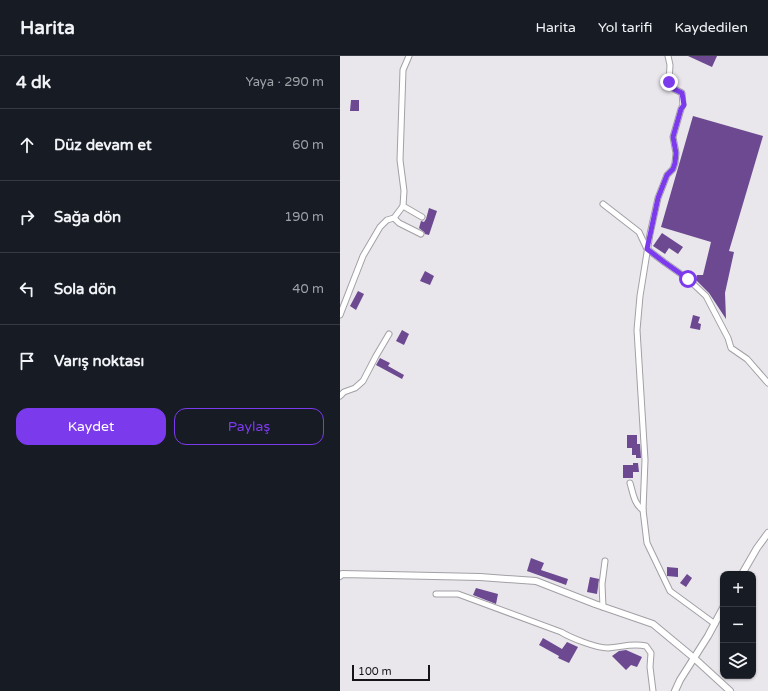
<!DOCTYPE html>
<html lang="tr">
<head>
<meta charset="utf-8">
<style>
  :root { --surface:#171b24; --page:#20242c; --text:#f1f3f6; --muted:#9ea1a6; --line:#363941; --accent:#7c3aed }
  body { margin:0; font-family:"Varela Round",sans-serif; background:var(--page); color:var(--text) }
  .controls { position:absolute; right:12px; bottom:12px; display:grid; overflow:hidden; border-radius:8px; box-shadow:0 1px 3px #0004 }
  .controls button { width:36px; height:36px; display:grid; place-items:center; padding:0; border:0; border-bottom:1px solid var(--line); background:var(--surface); color:var(--text); font:20px sans-serif }
  .scale { position:absolute; left:12px; bottom:10px; width:78px; box-sizing:border-box; padding-left:4px; border:2px solid #141315; border-top:0; font-size:11px; line-height:14px; white-space:nowrap; color:#141315; -webkit-text-stroke:3px #e9e6ec; paint-order:stroke }
  .stop { position:absolute; width:12px; height:12px; margin:-9px; border:3px solid #7c3aed; border-radius:50%; background:#fff }
  .stop.end { background:#7c3aed; border-color:#fff; box-shadow:0 1px 4px #0008 }
  .list { margin:0; padding:0; list-style:none }
  h2 { display:flex; justify-content:space-between; align-items:center; height:52px; margin:0; padding:0 16px; font-size:17px }
  h2 small { font-size:13px; font-weight:400; color:var(--muted) }
  .list li { display:grid; grid-template-columns:26px 1fr auto; gap:12px; align-items:center; box-sizing:border-box; height:72px; padding:0 16px; border-top:1px solid var(--line) }
  .list b { display:block; font-size:15px; white-space:nowrap }
  .list em { font-size:13px; font-style:normal; color:var(--muted) }
  .actions { display:flex; gap:8px; padding:12px 16px }
  .actions a { flex:1; padding:9px 0; border:1px solid var(--accent); border-radius:12px; text-align:center; font-size:14px; color:var(--accent) }
  .actions .main { background:var(--accent); color:#fff }
  .icon { flex:none; width:22px; height:22px; fill:none; stroke:currentColor; stroke-width:2; stroke-linecap:round; stroke-linejoin:round }
  .map { position:relative; flex:none; width:428px; height:635px; overflow:hidden }
  header { display:flex; align-items:center; gap:24px; box-sizing:border-box; height:56px; padding:0 20px; background:var(--surface); border-bottom:1px solid var(--line) }
  header strong { font-size:19px }
  nav { display:flex; gap:22px; margin-inline-start:auto; font-size:14px }
  main { display:flex }
  aside { flex:1; background:var(--surface) }
  .map>svg:first-child { display:block }
</style>
</head>
<body>
<header>
<strong>Harita</strong>
<nav><a>Harita</a><a>Yol tarifi</a><a>Kaydedilen</a></nav>
</header>
<main>
<aside>
<h2>4 dk<small>Yaya · 290 m</small></h2>
<ul class="list">
<li><svg class="icon" aria-label="ahead" viewBox="0 0 24 24"><path d="M12 20V5M6 11l6-6 6 6"/></svg><div><b>Düz devam et</b></div><em>60 m</em></li>
<li><svg class="icon" aria-label="right" viewBox="0 0 24 24"><path d="M7 20v-9h11M14 6l5 5-5 5"/></svg><div><b>Sağa dön</b></div><em>190 m</em></li>
<li><svg class="icon" aria-label="left" viewBox="0 0 24 24"><path d="M17 20v-9H6M10 6l-5 5 5 5"/></svg><div><b>Sola dön</b></div><em>40 m</em></li>
<li><svg class="icon" aria-label="arrive" viewBox="0 0 24 24"><path d="M6 21V4h12l-3 4 3 4H6"/></svg><div><b>Varış noktası</b></div></li>
</ul>
<div class="actions"><a class="main">Kaydet</a><a>Paylaş</a></div>
</aside>
<div class="map">
<svg width="428" height="635" viewBox="0 0 428 635">
  <rect width="100%" height="100%" fill="#e9e6ec"/>
  <g fill="#6c4990">
    <path d="M348 0H377L372 11Z"/>
    <path d="M11 44H19V55H10Z"/>
    <path d="M353 60 423 80 389 195 394 196 385 237 386 263 369 237 356 224 357 219H363L371 186 321 171Z"/>
    <path d="M89 152 97 155 89 179 85 178 84 176 79 172 81 165 84 166 86 163Z"/>
    <path d="M322 177 343 191 338 198 329 192 325 198 313 190Z"/>
    <path d="M85 215 94 220 90 229 80 225Z"/>
    <path d="M18 235 24 238 16 254 10 250Z"/>
    <path d="M353 259 360 261 358 267 361 268 360 274 350 272Z"/>
    <path d="M62 274 69 278 64 289 56 285Z"/>
    <path d="M40 302 50 307 48 310 64 319 62 323 36 309Z"/>
    <path d="M287 379H297V388H300L301 402H296V399H292V392H287Z"/>
    <path d="M293 407H298L299 416H293V422H283V409H293Z"/>
    <path d="M191 502 204 507 201 514 228 523 226 529 187 515Z"/>
    <path d="M327 511 338 512V521L327 520Z"/>
    <path d="M347 518 352 522 346 531 340 527Z"/>
    <path d="M250 521 259 523 257 538 247 536Z"/>
    <path d="M136 532 158 538 156 548 133 539Z"/>
    <path d="M203 582 222 593 227 586 238 591 229 607 218 602 219 600 199 589Z"/>
    <path d="M286 594 302 601 297 611 291 609 286 614 272 600 279 595Z"/>
  </g>
  <g fill="none" stroke-linecap="round" stroke-linejoin="round">
    <g stroke="#a2a0a5" stroke-width="7">
      <g id="minor">
        <path d="M328 0 330 9 329 26 334 33 342 37 343 49 341 53 333 81 336 97 335 107 333 113 327 119 318 142 310 178 300 240 297 274 305 404 303 454 307 487 330 535 375 568"/>
        <path d="M263 148 299 176 307 193 324 206 348 223 366 240 388 282 391 292 407 303 428 327"/>
        <path d="M63 150 82 161"/>
        <path d="M54 162 59 167 81 178"/>
        <path d="M0 259 23 200 40 171 47 164 54 162 63 150 64 135 60 104 63 14 69 0"/>
        <path d="M0 340 4 336 15 332 23 325 36 300 49 278"/>
        <path d="M290 427C293 437 294 448 303 454"/>
        <path d="M96 538H118L221 576C231 582 256 592 268 592 283 591 291 587 306 590L311 597 310 611 313 635"/>
        <path d="M263 551 262 528 265 505"/>
      </g>
    </g>
    <g stroke="#a2a0a5" stroke-width="8">
      <g id="tertiary">
        <path d="M402 518 417 492 428 477"/>
        <path d="M0 520 2 518 140 521 196 525 255 548 313 568 354 602 390 635"/>
        <path d="M335 635 340 624 368 580 383 552"/>
      </g>
    </g>
    <use href="#minor" stroke="#fff" stroke-width="5"/>
    <use href="#tertiary" stroke="#fff" stroke-width="6"/>
  </g>
  <g fill="none" stroke-linecap="round" stroke-linejoin="round">
    <path stroke="#7c3aed" stroke-width="5" d="M329 26 334 33 342 37 344 49 341 53 333 81 336 97 335 107 333 113 327 119 318 142 307 193 324 206 348 223"/>
  </g>
</svg>
<div class="controls">
<button>+</button>
<button>−</button>
<button><svg class="icon" aria-label="layers" viewBox="0 0 24 24"><path d="M12 4l9 5-9 5-9-5zM3 14l9 5 9-5"/></svg></button>
</div>
<div class="scale">100 m</div>
<div class="stop" style="left:348px;top:223px"></div>
<div class="stop end" style="left:329px;top:26px"></div>
</div>
</main>
</body>
</html>
